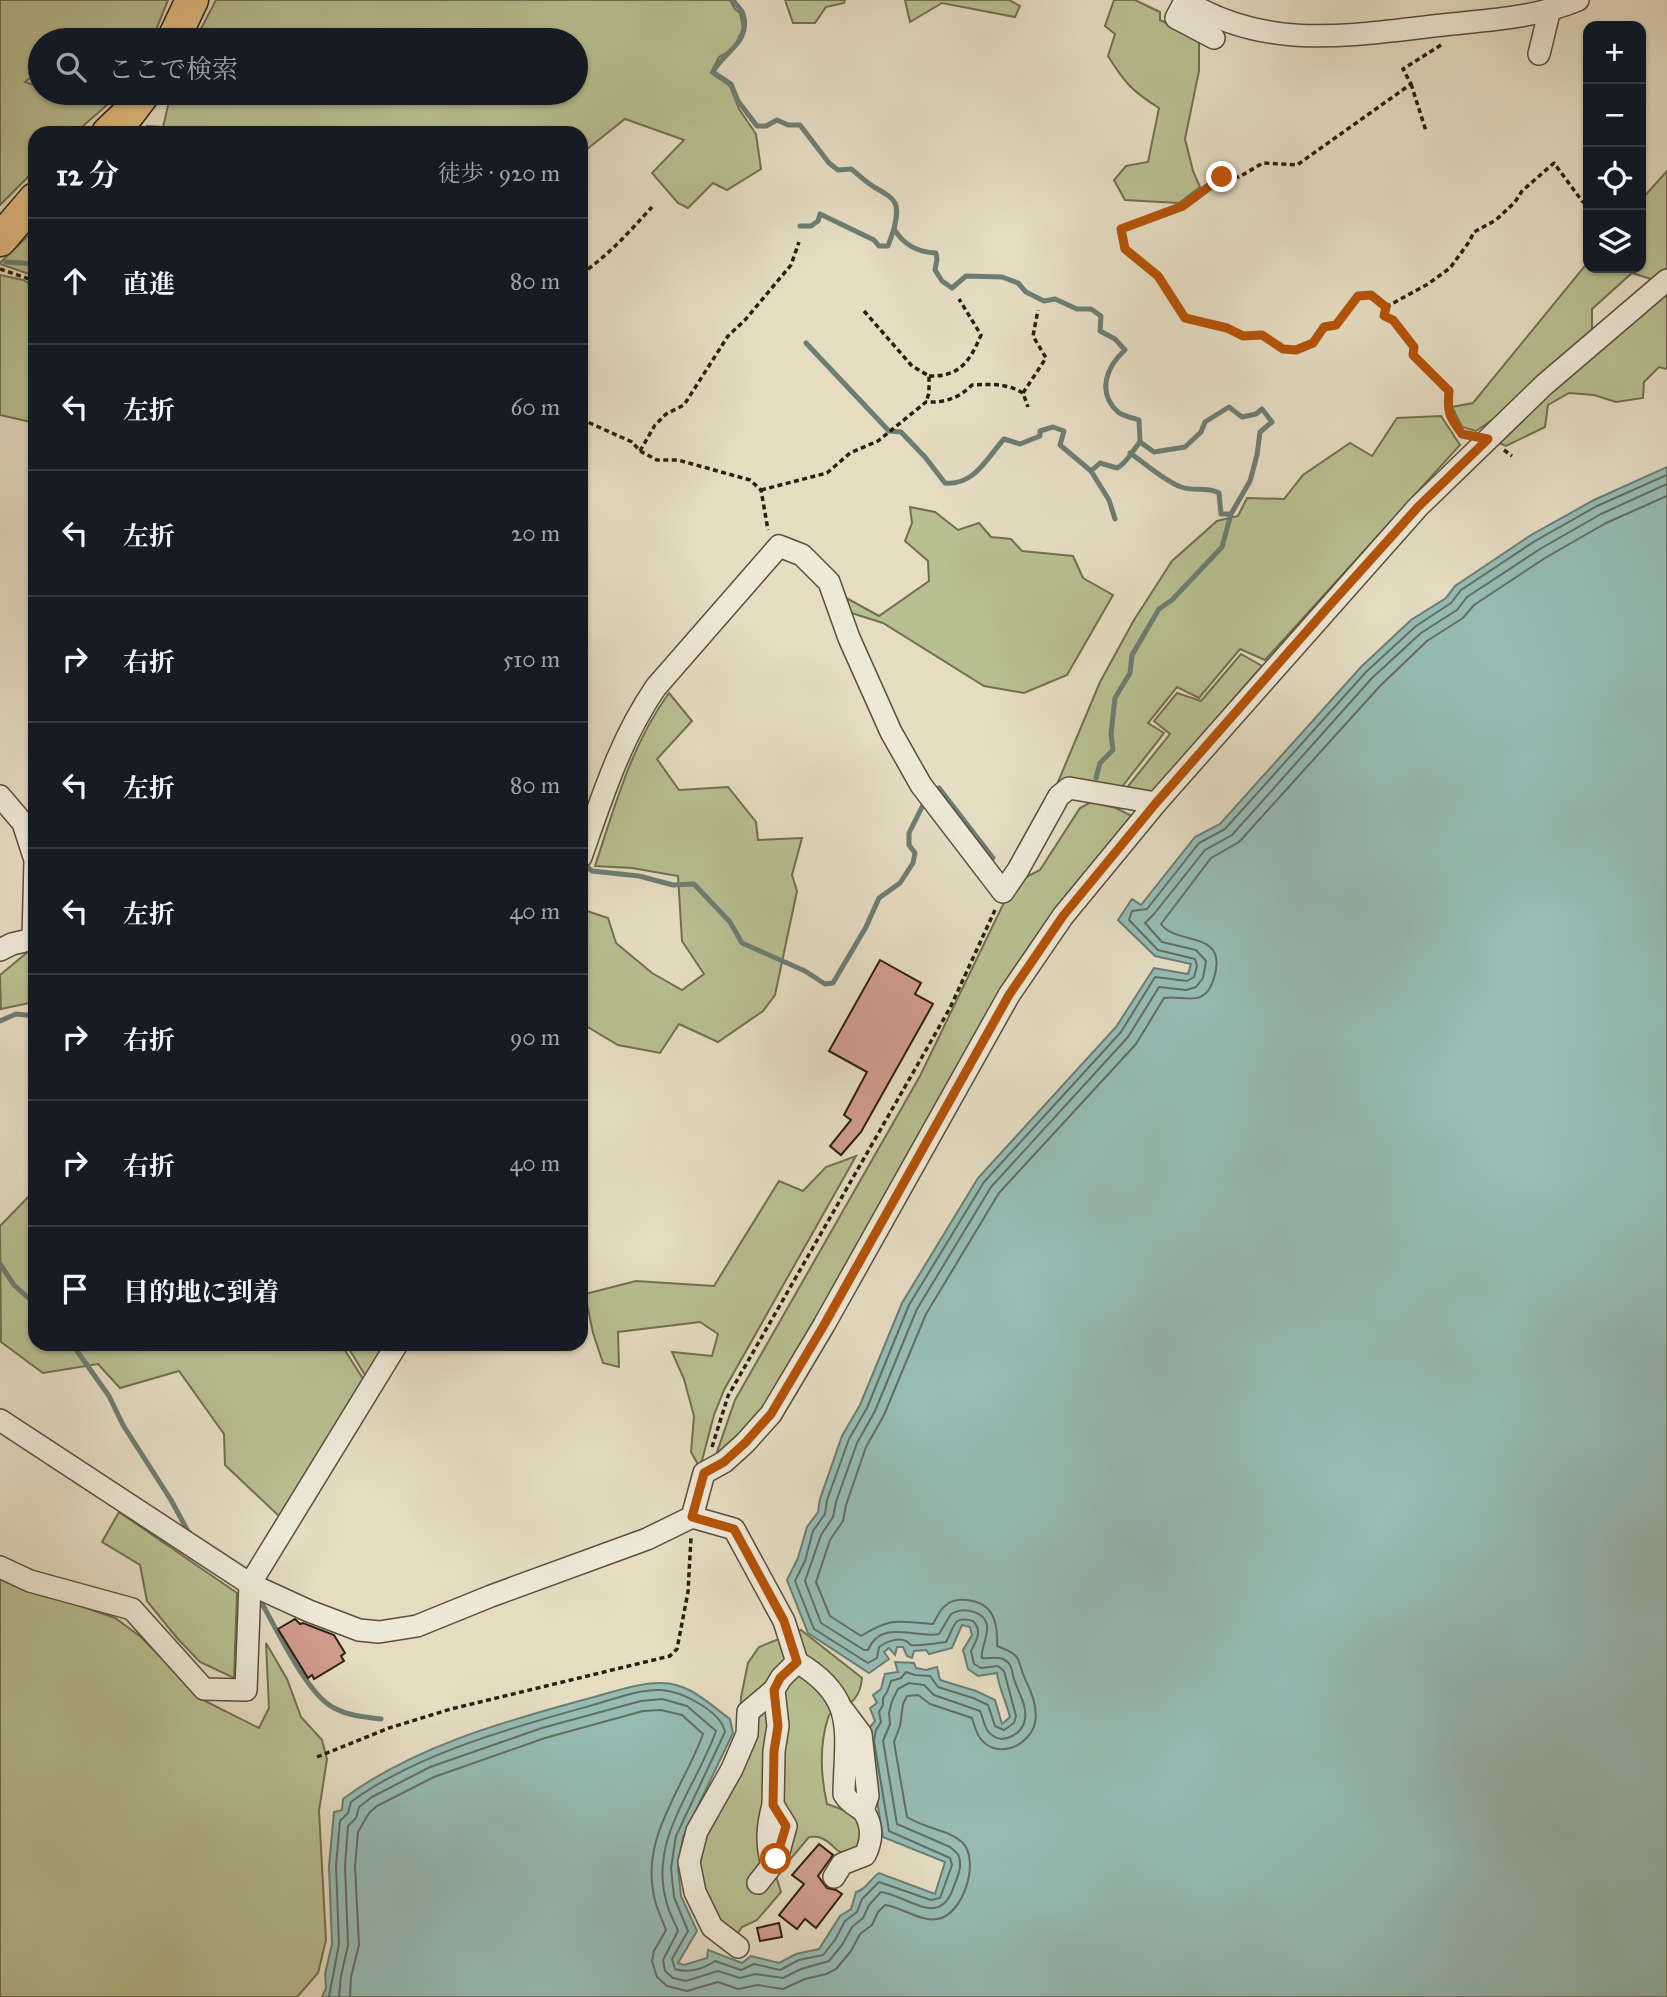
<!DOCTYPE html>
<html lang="ja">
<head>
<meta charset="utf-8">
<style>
  :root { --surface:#171b24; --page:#242831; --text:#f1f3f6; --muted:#9ea1a6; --line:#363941 }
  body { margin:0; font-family:"IM FELL Great Primer","Noto Serif JP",serif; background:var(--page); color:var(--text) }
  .controls { position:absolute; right:21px; top:21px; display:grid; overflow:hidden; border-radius:14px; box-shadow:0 2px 5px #0004 }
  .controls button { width:63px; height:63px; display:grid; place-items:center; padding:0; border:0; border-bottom:2px solid var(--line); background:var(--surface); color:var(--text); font:35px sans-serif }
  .stop { position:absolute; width:21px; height:21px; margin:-16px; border:5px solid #b45309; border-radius:50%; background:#fff }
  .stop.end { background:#b45309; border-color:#fff; box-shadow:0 2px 7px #0008 }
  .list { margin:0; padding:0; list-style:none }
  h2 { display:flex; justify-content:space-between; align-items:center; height:91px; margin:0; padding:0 28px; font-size:30px }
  h2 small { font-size:23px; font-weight:400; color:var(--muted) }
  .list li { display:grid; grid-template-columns:46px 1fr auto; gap:21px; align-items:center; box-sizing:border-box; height:126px; padding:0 28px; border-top:2px solid var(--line) }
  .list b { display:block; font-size:26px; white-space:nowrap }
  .list em { font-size:23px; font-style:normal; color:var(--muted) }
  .icon { flex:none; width:38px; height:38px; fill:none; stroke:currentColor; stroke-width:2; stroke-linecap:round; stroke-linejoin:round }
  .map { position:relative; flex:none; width:1667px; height:1997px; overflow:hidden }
  .search { position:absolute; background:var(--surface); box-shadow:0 2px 5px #0004; left:28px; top:28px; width:560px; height:77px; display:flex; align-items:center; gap:18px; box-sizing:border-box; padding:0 24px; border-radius:38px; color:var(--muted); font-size:26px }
  .panel { position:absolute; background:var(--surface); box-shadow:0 2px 5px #0004; left:28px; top:126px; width:560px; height:1225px; border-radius:21px }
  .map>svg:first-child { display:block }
</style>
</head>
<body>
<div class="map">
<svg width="1667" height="1997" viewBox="0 0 1667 1997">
  <rect width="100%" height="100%" fill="#e5dcc2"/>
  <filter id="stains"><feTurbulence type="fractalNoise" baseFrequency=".00286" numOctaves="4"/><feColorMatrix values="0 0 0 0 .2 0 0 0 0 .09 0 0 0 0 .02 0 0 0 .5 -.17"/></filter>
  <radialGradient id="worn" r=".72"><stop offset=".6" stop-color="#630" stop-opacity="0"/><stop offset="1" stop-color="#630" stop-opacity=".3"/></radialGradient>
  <g fill="#b8bf91" stroke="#726f50" stroke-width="2">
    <path d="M0 0H168L152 40H93L82 38 79 40H40V70L25 82 40 87V93H63L107 105 75 133H35V170L0 205Z"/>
    <path d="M216 0H730L735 9 740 13 743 28 734 49 719 57 711 73 730 86 739 109 756 134 761 169 727 190 713 183 688 208 678 203 652 173 684 140 625 119 581 154V133H140L147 126 163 127 171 93H576V40H195Z"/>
    <path d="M785 0H845L844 3 826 7 815 23H793Z"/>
    <path d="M905 0H1009L1020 6 1015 17 942 3 910 22Z"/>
    <path d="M1114 0H1135L1160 12V20L1199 38V71L1185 139 1193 171 1200 187 1179 203 1125 200 1114 180 1126 166 1148 162 1159 108C1133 92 1124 82 1108 56L1115 34 1105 26Z"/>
    <path d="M1667 171V268L1654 280 1632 273 1592 309V330L1498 416 1476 431 1462 427 1452 407 1473 403 1588 262V268H1641V200Z"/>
    <path d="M35 229V276L0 264V263Z"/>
    <path d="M0 275 23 280 35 287V423L0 415Z"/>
    <path d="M1667 293V369L1659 367 1644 382 1643 398 1616 402 1594 395 1569 393 1548 405 1545 427 1506 446 1494 441Z"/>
    <path d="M1441 416 1460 445 1265 660 1240 649 1199 698 1177 687 1148 723 1164 733 1121 788 1058 782 1100 682 1134 620 1172 561 1217 521 1238 516 1247 498 1284 499 1303 475 1350 443 1372 456 1397 418Z"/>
    <path d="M910 507 935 512 958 530 979 523 991 537 1011 539 1022 551 1073 556 1083 578 1113 595 1067 675 1024 693 984 686 883 623 845 611 841 595 879 616 929 581 928 561 905 541 912 523Z"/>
    <path d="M1241 654 1262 666 1150 795 1126 789 1170 734 1154 721 1177 693 1201 701Z"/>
    <path d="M669 693 692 721 657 759 679 790 728 787 756 822 758 840 802 838 792 875 797 891 775 995 763 1011 718 1042 679 1024 660 1053 618 1045 581 1023V909L608 918 616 943 652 973 682 990 704 974 682 941 678 876 632 868 595 866C615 806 631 745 669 693Z"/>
    <path d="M1091 802 1116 808 1132 816 1076 883 1007 985 768 1403 748 1428 716 1455 735 1400 920 1076 1013 884 1040 870 1080 808Z"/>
    <path d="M35 946V1006L29 1003 1 1009 0 975Z"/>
    <path d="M856 1156 724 1390 714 1415 700 1468 691 1452 694 1416 684 1379 672 1352 712 1356 718 1334 700 1322 618 1332 619 1367 603 1363 593 1333 585 1294 636 1281 714 1286 779 1181 803 1191 826 1167Z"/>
    <path d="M35 1190V1344H341L365 1382 280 1517 225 1465 224 1434 179 1371 120 1388 98 1364 43 1373 1 1342 0 1226Z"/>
    <path d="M346 1344H390L368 1380Z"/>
    <path d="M119 1512 237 1593 234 1678 200 1662 177 1638 147 1601 140 1565 102 1542Z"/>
    <path d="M0 1578 115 1618 141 1637 203 1700 259 1728 269 1708 266 1643 287 1679 301 1717 322 1740 327 1759 319 1811 326 1940 318 1973 297 1997H0Z"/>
    <path d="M801 1630 862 1678C860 1702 848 1704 829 1715 819 1744 820 1773 827 1804L849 1812 860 1820 861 1844C832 1862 840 1845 821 1838 817 1836 813 1837 809 1837L776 1876 781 1892 757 1920 742 1927 735 1937 717 1924 695 1862 719 1773 740 1729 741 1697 748 1663 759 1647Z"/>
  </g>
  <path fill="#96bcb4" stroke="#6c7d72" stroke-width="2" d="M1667 467V1997H322L326 1988 325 1974 332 1944 329 1866 334 1812 342 1810 343 1799C411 1748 502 1722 583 1700 608 1694 634 1683 661 1683 689 1683 708 1703 730 1719L733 1733 683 1837 678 1869 681 1896 697 1931 678 1963 684 1965 707 1958 708 1950 742 1963 751 1956 779 1963 796 1954 819 1949 840 1916 851 1909 856 1892C866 1890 870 1879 879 1873L935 1894 945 1862 883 1837 867 1741 870 1727 875 1721 870 1708 877 1703 873 1695 881 1689 885 1674 898 1672 895 1662 914 1663 916 1668 926 1670 937 1667 940 1680 976 1691 995 1700 1002 1724 1010 1717C1006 1701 999 1689 997 1673L978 1676 968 1669 963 1650 972 1635 970 1627 962 1625 952 1648 929 1654 926 1650 914 1651 912 1658 907 1656 903 1647H897L895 1655 889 1648 884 1652 889 1659 869 1673 808 1633 787 1580 798 1558 807 1527 818 1512 820 1499 842 1436 860 1405 902 1303 978 1178 1116 1027 1154 968 1188 974 1191 964 1155 956 1118 920 1132 899 1141 905 1195 837 1220 824 1361 667 1411 620 1446 598 1455 586 1531 535 1594 500Z"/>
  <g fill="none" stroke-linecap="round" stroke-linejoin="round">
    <g stroke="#616e62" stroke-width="2">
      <path d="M329 1997 339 1944 336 1866 340 1821 348 1813 351 1802C415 1754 517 1726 593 1705 615 1699 639 1689 661 1690 681 1691 721 1711 725 1732L676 1836 671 1868 674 1897 688 1931 672 1959 675 1969C688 1974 705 1968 715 1961L741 1970 754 1964 780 1970 799 1960 823 1955 835 1940 845 1921 857 1912 862 1899 879 1882 931 1900 940 1898 952 1865 950 1858 889 1831 874 1741 876 1730 881 1722 879 1712 883 1705V1698L887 1692 891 1681 901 1678 906 1672 915 1675 930 1676 938 1687 973 1698 988 1705 995 1726 1004 1730 1014 1723 1016 1716 1004 1671 998 1666 981 1668 974 1664 971 1651C976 1641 983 1631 973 1621 952 1615 955 1627 946 1642 940 1643 916 1646 911 1645 909 1644 908 1642 906 1641 898 1637 885 1642 879 1647L877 1658 868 1663 814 1629 795 1581 805 1561 813 1531 825 1514 827 1500 849 1439 867 1408 909 1305 984 1182 1121 1032 1155 977 1187 981 1194 977 1197 966 1195 959 1158 950 1129 920 1132 911 1147 909 1199 843 1225 829 1366 672 1416 626 1451 603 1461 590 1535 541 1597 506 1667 475"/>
      <path d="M339 1997 341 1976 348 1945 345 1866 348 1826 356 1818 359 1807 372 1797 430 1767 542 1728 641 1701 662 1699 687 1706 716 1731C697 1786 649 1838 666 1900 668 1911 674 1921 678 1931L663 1960 665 1971 673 1978 686 1981 718 1971 740 1978 755 1974 783 1978 801 1969 829 1961 842 1945 852 1927 863 1918 869 1905 881 1892C911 1897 940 1929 954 1886 958 1875 963 1866 958 1854L950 1847 897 1824 883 1741 890 1724 889 1713 892 1701 898 1689 909 1683 924 1685 934 1695 980 1711C984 1719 984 1730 992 1735 1004 1745 1023 1733 1025 1719 1027 1705 1019 1694 1015 1682 1011 1673 1014 1664 1003 1659 996 1656 988 1659 982 1658 979 1647 1000 1620 974 1612 965 1609 958 1610 951 1614L939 1634C916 1639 881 1618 868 1650H864L821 1623 805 1581 821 1535 833 1517 836 1502 857 1443 875 1411 917 1309 991 1187 1128 1037 1159 987 1186 990 1196 987 1203 978 1206 961 1196 950 1162 942 1145 923 1154 914 1205 850 1232 835 1372 678 1421 633 1457 610 1467 597 1540 549 1601 514 1667 484"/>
      <path d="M350 1997 351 1977 359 1945 355 1866 358 1832 369 1813 377 1806 434 1777 545 1738 643 1711 661 1710 682 1715 703 1734C683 1790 637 1840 656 1904 659 1913 663 1922 666 1930L654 1951 652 1961 657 1977 667 1986 687 1991 718 1982 738 1989 758 1985 783 1989 805 1979 826 1974 836 1969 851 1951 860 1934 872 1925 878 1912 885 1905C902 1907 920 1922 937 1919 963 1916 981 1860 962 1842 947 1829 923 1828 907 1817L894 1742 900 1726 903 1704 907 1696 918 1695 930 1704 972 1718C974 1725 976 1732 980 1738 996 1760 1029 1747 1035 1723 1038 1709 1032 1693 1026 1681 1015 1659 1026 1657 997 1646 998 1623 994 1603 967 1600 959 1599 952 1600 946 1605 939 1610 937 1618 933 1624 897 1622 894 1616 861 1636L830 1616 816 1582 830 1540 843 1521 846 1505 866 1447 884 1415 926 1314 999 1193 1136 1044 1164 998C1185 995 1205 1009 1214 978 1229 929 1176 946 1161 924L1211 858 1239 842 1380 686 1427 641 1463 618 1474 605 1545 558 1606 523 1667 496"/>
    </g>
    <g stroke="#6c7d72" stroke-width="5">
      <path d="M733 0C736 5 742 10 743 14 752 42 723 52 713 72L731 84 738 101 757 126H766L777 120 788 125H800L829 163 838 170 851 169C859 175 866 182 874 187 897 200 900 202 894 229 904 245 917 252 936 253L937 259 935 270 942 281 952 288 966 276 1002 277 1018 283 1026 292 1044 301 1055 299 1077 309H1091L1101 316 1100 331 1115 339 1125 350C1107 366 1096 392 1118 412 1123 416 1133 418 1139 420L1140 442"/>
      <path d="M800 226H811L818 221 820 214 874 240 879 246H888L894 229"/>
      <path d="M6 262 35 264"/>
      <path d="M806 343 889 431 901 432 925 457 945 483C974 486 987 458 1004 439L1020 444 1040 436V431L1053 427 1064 431 1060 445 1091 471 1100 463 1117 468C1128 462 1132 451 1140 442L1154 452 1185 447 1201 432 1205 422 1229 407 1242 417 1256 414 1262 409 1272 422 1260 432 1257 455 1250 481 1231 514 1222 547 1172 600 1159 609 1132 655 1130 673 1115 698 1111 734 1113 750 1100 763 1096 778"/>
      <path d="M1130 453C1146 464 1163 480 1181 487 1195 492 1206 486 1219 493L1221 514H1231"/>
      <path d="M1091 471 1109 500 1115 519"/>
      <path d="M932 794 939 788 993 858"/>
      <path d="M581 862 592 871 639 876 673 885 694 884 730 922 742 943 805 971 825 984 833 983 866 927 879 898 900 883 913 863 915 853 909 845V833L925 801"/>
      <path d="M0 1021 16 1014 35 1016"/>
      <path d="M0 1264 14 1285 35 1304"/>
      <path d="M72 1344 109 1396 123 1425 171 1500 191 1537"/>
      <path d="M261 1602C277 1629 307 1695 334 1708 349 1716 364 1717 381 1719"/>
    </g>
  </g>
  <g fill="#d19c8f" stroke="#2c1f0f" stroke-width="2">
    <path d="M880 960 921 983 915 994 933 1004 861 1132 841 1155 830 1146 851 1120 844 1115 867 1072 829 1051Z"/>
    <path d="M295 1619 300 1624 303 1623 334 1635 345 1653 341 1656 344 1661 314 1679 312 1675 308 1678 278 1629Z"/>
    <path d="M819 1844 833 1855 818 1876 827 1888 836 1890 842 1894 816 1928 805 1919 797 1929 779 1915 804 1884 792 1875Z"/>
    <path d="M779 1923 782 1937 760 1941 757 1928Z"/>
  </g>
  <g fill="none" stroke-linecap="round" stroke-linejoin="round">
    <g stroke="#5a4e3c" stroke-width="24">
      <g id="minor">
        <path d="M1184 0C1267 52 1351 35 1443 25 1489 20 1535 18 1578 0"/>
        <path d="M1185 1 1176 18 1214 38"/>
        <path d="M1539 54 1550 9"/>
        <path d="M0 796 23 823 35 860 33 939 12 944 0 950"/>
        <path d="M581 857C602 798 620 739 656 687L779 546 802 555 829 582 849 638 891 732 921 785 1003 892 1018 870 1059 796 1069 788 1156 803"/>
        <path d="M0 1420 250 1584 309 1611 359 1630 379 1632 417 1626 491 1596 647 1539 692 1517 734 1529 784 1621 797 1662C858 1698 845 1732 844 1794 851 1806 858 1805 864 1812 873 1826 872 1841 865 1855L842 1864 834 1877"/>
        <path d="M692 1517 704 1473 724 1462 745 1443 771 1414 824 1325 1009 995 1063 916 1156 803 1418 507 1544 385 1667 280"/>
        <path d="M0 1567 30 1581 132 1609 204 1689 246 1690 250 1584 397 1344"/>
        <path d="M843 1710 861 1734 868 1796 863 1810"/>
        <path d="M772 1865C766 1843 767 1827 773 1805"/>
        <path d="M758 1883 777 1859 786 1826 773 1805 774 1751 778 1726 774 1690 781 1678 797 1662"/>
        <path d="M738 1947 712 1927 695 1892 689 1862 697 1831 732 1769 747 1734 748 1712 774 1690"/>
      </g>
    </g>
    <g stroke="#2c1f0f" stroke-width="35">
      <g id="highway">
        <path d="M173 40 192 0"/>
        <path d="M108 133 129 113 144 93"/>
        <path d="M0 240 35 199"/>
      </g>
    </g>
    <g stroke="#2c1f0f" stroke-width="3.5" stroke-dasharray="5 3.5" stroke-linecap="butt">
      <path d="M1441 45 1403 69 1411 84 1297 165 1263 163 1239 177H1222L1183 206 1121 229 1125 249 1158 276 1185 318 1227 328 1243 336 1262 335 1283 349 1296 350 1313 343 1324 327 1336 325 1358 296 1371 295 1386 307 1384 316 1393 320 1414 347 1413 355 1449 391C1447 409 1448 424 1465 434"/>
      <path d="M1411 84 1426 131"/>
      <path d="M0 269 35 281"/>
      <path d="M581 274C609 255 629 232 652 207"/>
      <path d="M1386 307 1428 284 1450 268 1469 242 1474 232 1496 220 1515 202 1522 191 1554 163 1582 201 1588 206"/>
      <path d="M864 311 912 366 929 376V393L926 402"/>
      <path d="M929 376C960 377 970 361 981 335L959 299"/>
      <path d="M1023 393 1046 358 1033 336 1038 310"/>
      <path d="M581 419 632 442 640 451 657 460H678L750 480 761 490 768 530"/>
      <path d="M1504 450 1512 456"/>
      <path d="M640 451 655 425 666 414 684 405 728 336 745 320 791 265 799 242"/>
      <path d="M761 490 827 473 850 453 878 441 926 402C945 403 959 398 972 385 991 384 1006 383 1023 393L1028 407"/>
      <path d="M712 1447 728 1396 950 1008 995 910"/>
      <path d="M317 1757 389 1728 451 1709 670 1656 677 1649 688 1592 691 1537"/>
    </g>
    <use href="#minor" stroke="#eee8d7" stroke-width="21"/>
    <use href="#highway" stroke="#e2be81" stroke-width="32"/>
  </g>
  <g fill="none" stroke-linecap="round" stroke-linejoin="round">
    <path stroke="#b45309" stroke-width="9" d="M776 1859 786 1826 773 1805 774 1751 778 1726 774 1690 780 1678 797 1662 784 1621 734 1529 692 1517 704 1473 724 1462 745 1443 771 1414 824 1325 1009 995 1063 916 1156 803 1329 606 1418 507 1488 439 1462 434C1449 417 1447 412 1449 391L1413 355 1414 347 1393 320 1384 316 1386 307 1371 295 1358 296 1336 325 1324 327 1313 343 1296 350 1283 349 1262 335 1243 336 1227 328 1185 318 1158 276 1125 249 1121 229 1183 206 1222 177"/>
  </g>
  <rect width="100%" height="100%" filter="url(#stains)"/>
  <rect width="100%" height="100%" fill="url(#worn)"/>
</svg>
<div class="controls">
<button>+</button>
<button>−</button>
<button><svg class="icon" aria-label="locate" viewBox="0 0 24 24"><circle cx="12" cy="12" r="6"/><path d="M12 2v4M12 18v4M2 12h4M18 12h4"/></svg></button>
<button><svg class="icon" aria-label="layers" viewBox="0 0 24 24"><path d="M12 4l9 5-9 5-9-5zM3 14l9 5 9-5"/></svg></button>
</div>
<div class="stop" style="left:776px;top:1859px"></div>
<div class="stop end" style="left:1222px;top:177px"></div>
<div class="search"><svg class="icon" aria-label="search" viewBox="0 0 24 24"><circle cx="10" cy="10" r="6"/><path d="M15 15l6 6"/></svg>ここで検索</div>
<section class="panel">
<h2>12 分<small>徒歩 · 920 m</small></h2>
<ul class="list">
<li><svg class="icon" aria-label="ahead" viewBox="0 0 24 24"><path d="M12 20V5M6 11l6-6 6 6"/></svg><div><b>直進</b></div><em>80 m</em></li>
<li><svg class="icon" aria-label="left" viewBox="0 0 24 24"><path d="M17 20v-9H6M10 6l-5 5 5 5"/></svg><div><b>左折</b></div><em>60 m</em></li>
<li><svg class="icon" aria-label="left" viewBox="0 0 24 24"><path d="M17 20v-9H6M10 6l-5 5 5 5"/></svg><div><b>左折</b></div><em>20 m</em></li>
<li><svg class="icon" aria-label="right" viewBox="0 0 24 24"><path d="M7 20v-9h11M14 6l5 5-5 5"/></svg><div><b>右折</b></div><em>510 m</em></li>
<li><svg class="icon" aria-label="left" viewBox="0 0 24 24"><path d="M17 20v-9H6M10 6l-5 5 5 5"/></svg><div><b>左折</b></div><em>80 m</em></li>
<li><svg class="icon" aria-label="left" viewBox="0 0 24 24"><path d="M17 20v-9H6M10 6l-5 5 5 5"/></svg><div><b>左折</b></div><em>40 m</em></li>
<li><svg class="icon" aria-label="right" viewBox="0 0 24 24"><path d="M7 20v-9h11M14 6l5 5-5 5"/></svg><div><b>右折</b></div><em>90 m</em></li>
<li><svg class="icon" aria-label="right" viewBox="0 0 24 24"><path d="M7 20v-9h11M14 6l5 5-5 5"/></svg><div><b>右折</b></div><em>40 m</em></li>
<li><svg class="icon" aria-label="arrive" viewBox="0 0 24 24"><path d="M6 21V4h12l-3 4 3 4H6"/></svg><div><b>目的地に到着</b></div></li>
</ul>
</section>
</div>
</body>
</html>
